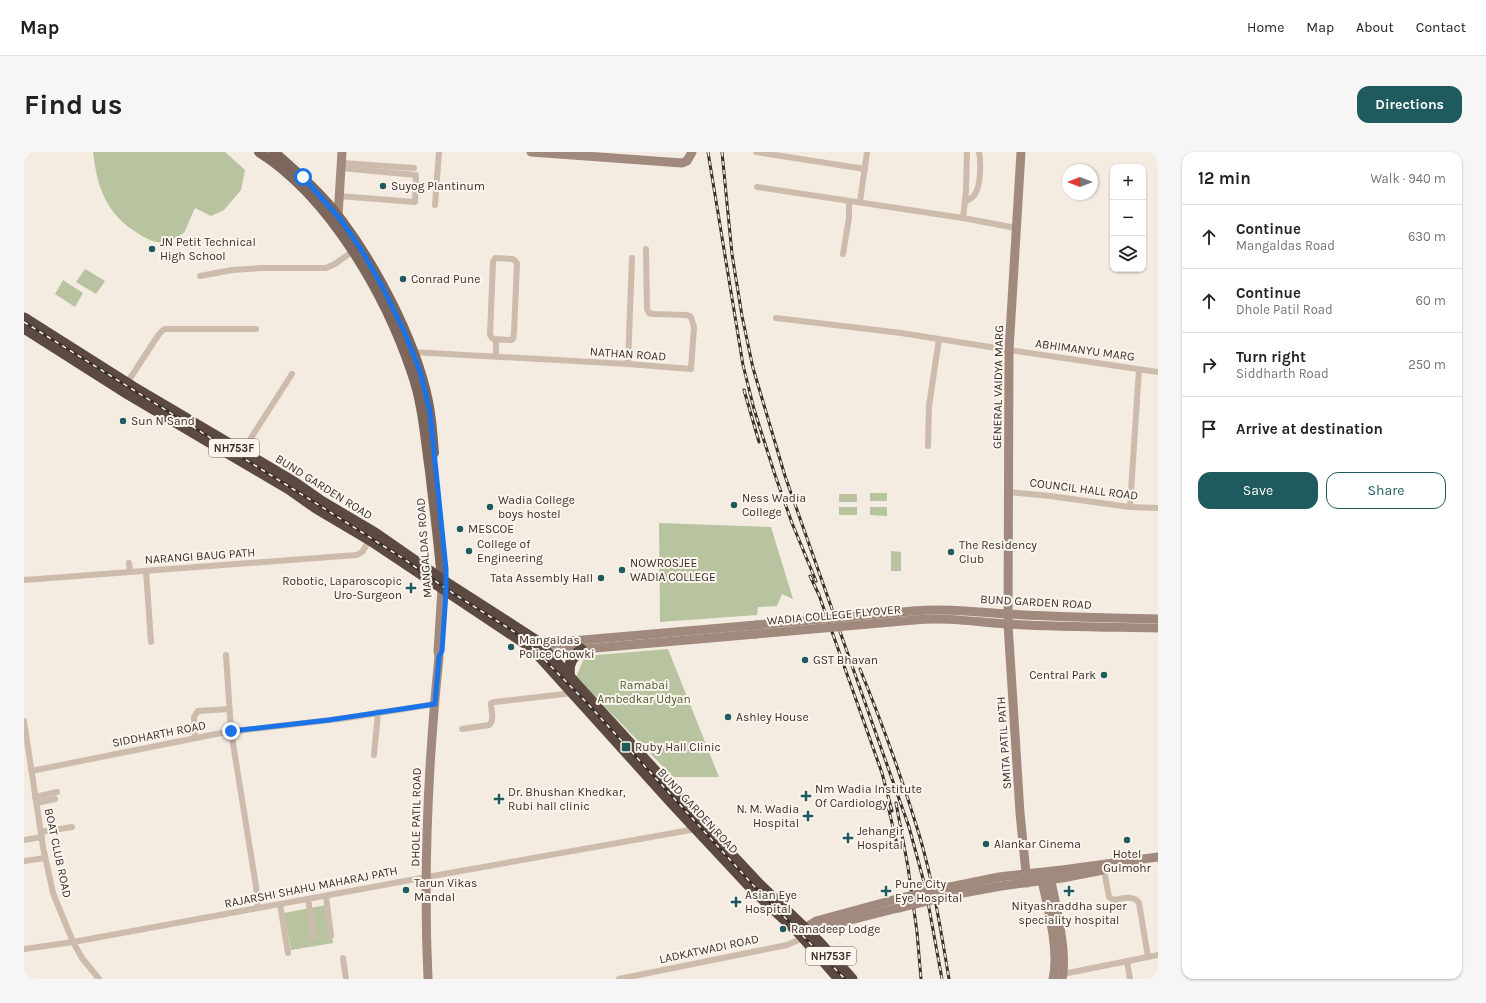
<!DOCTYPE html>
<html lang="en">
<head>
<meta charset="utf-8">
<style>
  :root { --surface:#fff; --page:#f6f6f6; --text:#222; --muted:#767676; --line:#e0e0e0; --accent:#1f5a5e }
  body { margin:0; font-family:Karla,sans-serif; background:var(--page); color:var(--text) }
  .controls { position:absolute; right:12px; top:12px; display:grid; overflow:hidden; border-radius:8px; box-shadow:0 1px 3px #0004 }
  .controls button { width:36px; height:36px; display:grid; place-items:center; padding:0; border:0; border-bottom:1px solid var(--line); background:var(--surface); color:var(--text); font:20px sans-serif }
  .compass { position:absolute; left:1038px; top:12px; width:36px; height:36px; border-radius:50%; background:var(--surface); box-shadow:0 1px 3px #0004; rotate:270deg }
  .stop { position:absolute; width:12px; height:12px; margin:-9px; border:3px solid #1a73e8; border-radius:50%; background:#fff }
  .stop.end { background:#1a73e8; border-color:#fff; box-shadow:0 1px 4px #0008 }
  .list { margin:0; padding:0; list-style:none }
  h2 { display:flex; justify-content:space-between; align-items:center; height:52px; margin:0; padding:0 16px; font-size:17px }
  h2 small { font-size:13px; font-weight:400; color:var(--muted) }
  .list li { display:grid; grid-template-columns:26px 1fr auto; gap:12px; align-items:center; box-sizing:border-box; height:64px; padding:0 16px; border-top:1px solid var(--line) }
  .list b { display:block; font-size:15px; white-space:nowrap }
  .list p { margin:0; font-size:13px; white-space:nowrap; color:var(--muted) }
  .list em { font-size:13px; font-style:normal; color:var(--muted) }
  .actions { display:flex; gap:8px; padding:12px 16px }
  .actions a { flex:1; padding:9px 0; border:1px solid var(--accent); border-radius:12px; text-align:center; font-size:14px; color:var(--accent) }
  .actions .main { background:var(--accent); color:#fff }
  .icon { flex:none; width:22px; height:22px; fill:none; stroke:currentColor; stroke-width:2; stroke-linecap:round; stroke-linejoin:round }
  .map { position:relative; flex:none; width:1134px; height:827px; overflow:hidden; border-radius:12px }
  header { display:flex; align-items:center; gap:24px; box-sizing:border-box; height:56px; padding:0 20px; background:var(--surface); border-bottom:1px solid var(--line) }
  header strong { font-size:19px }
  nav { display:flex; gap:22px; margin-inline-start:auto; font-size:14px }
  .intro { display:flex; align-items:center; justify-content:space-between; box-sizing:border-box; height:96px; padding:0 24px }
  h1 { margin:0; font-size:28px }
  .button { padding:10px 18px; border-radius:12px; background:var(--accent); color:#fff; font-size:14px; font-weight:700 }
  main { display:flex; gap:24px; padding:0 24px }
  aside { flex:1; background:var(--surface); border-radius:12px; box-shadow:0 1px 3px #0004 }
  .map>svg:first-child { display:block }
</style>
</head>
<body>
<header>
<strong>Map</strong>
<nav><a>Home</a><a>Map</a><a>About</a><a>Contact</a></nav>
</header>
<div class="intro"><h1>Find us</h1><a class="button">Directions</a></div>
<main>
<div class="map">
<svg width="1134" height="827" viewBox="0 0 1134 827">
  <rect width="100%" height="100%" fill="#f4ebe1"/>
  <g fill="#b8c4a0">
    <path d="M69 0H201L221 18 217 38 200 58 187 64 171 56 160 81C154 84 147 90 141 91 132 91 122 87 115 82 83 63 73 36 69 0Z"/>
    <path d="M61 117 81 129 72 142 52 130Z"/>
    <path d="M39 128 59 141 51 155 31 142Z"/>
    <rect x="846" y="341" width="17" height="8"/>
    <rect x="815" y="342" width="18" height="8"/>
    <rect x="815" y="355" width="18" height="8"/>
    <path d="M846 355H863V364L846 363Z"/>
    <path d="M635 371 747 375 769 447 758 442 753 454 734 455 733 463 636 470Z"/>
    <path d="M867 399 877 400V419H867Z"/>
    <path d="M644 497 695 625H649L552 525 561 504Z"/>
    <path d="M302 753 309 791 267 798 260 761Z"/>
  </g>
  <g fill="none" stroke-linecap="round" stroke-linejoin="round">
    <g stroke="#cdbbac" stroke-width="6">
      <path d="M732 0 841 17"/>
      <path d="M318 11 390 16"/>
      <path d="M733 35 939 66 992 76"/>
      <path d="M315 44 391 50 392 23 317 16"/>
      <path d="M836 50 843 0"/>
      <path d="M941 50C945 47 949 46 951 42 957 33 957 10 955 0"/>
      <path d="M411 53 415 0"/>
      <path d="M939 66 942 39 943 0"/>
      <path d="M819 102 825 66V49"/>
      <path d="M471 106 489 107 493 111 490 181 489 187 487 188 469 187 466 183 469 110Z"/>
      <path d="M176 124 208 118 238 116H302L311 112 329 99"/>
      <path d="M752 166 877 181 985 198 1134 220"/>
      <path d="M388 200 604 212 667 217 670 175 667 165 663 163 629 162 625 161 623 157 622 97"/>
      <path d="M472 204V188"/>
      <path d="M604 212 608 106"/>
      <path d="M103 231 135 182 140 177H232"/>
      <path d="M904 294 905 254 915 187"/>
      <path d="M218 300 268 222"/>
      <path d="M984 340 1026 344 1106 355 1134 356"/>
      <path d="M1106 355 1115 217"/>
      <path d="M105 411 106 420"/>
      <path d="M122 419 127 490"/>
      <path d="M0 428 333 403 338 400 346 388"/>
      <path d="M202 503 207 579 232 734 234 756"/>
      <path d="M0 569 19 695 29 741 49 790 58 806 75 827"/>
      <path d="M438 577 465 573C471 568 467 559 467 551L470 550 549 541"/>
      <path d="M171 585 170 565 174 559 205 557"/>
      <path d="M350 603 354 560"/>
      <path d="M7 619 197 581 323 566 411 552"/>
      <path d="M11 645 33 640"/>
      <path d="M12 651 31 647"/>
      <path d="M17 680 48 675"/>
      <path d="M0 688 18 685"/>
      <path d="M0 709 21 706"/>
      <path d="M1080 718 1085 745 1090 748C1098 747 1109 742 1115 751L1124 805"/>
      <path d="M302 744 307 784"/>
      <path d="M284 747 290 785"/>
      <path d="M256 752 264 801"/>
      <path d="M0 797 49 790 403 725 672 677"/>
      <path d="M319 806 322 827"/>
      <path d="M1103 809 1106 827"/>
      <path d="M1039 822 1134 803"/>
      <path d="M595 827 763 793 779 786"/>
    </g>
    <g stroke="#a18a7d" stroke-width="9">
      <path d="M507 0 658 11 663 9 668 0"/>
      <path d="M997 0 985 198 984 472 996 661 1003 731"/>
      <path d="M310 67 314 64 318 0"/>
      <path d="M889 459C921 456 952 460 984 462 1034 465 1084 466 1134 467"/>
      <path d="M890 468C922 465 953 470 984 472 1034 475 1084 475 1134 476"/>
      <path d="M515 501 526 493 536 490 732 473"/>
      <path d="M524 508 530 502 537 499 732 482"/>
      <path d="M1017 724C1023 753 1036 798 1029 827"/>
      <path d="M1026 724C1031 751 1044 801 1038 827"/>
      <path d="M926 735 975 725 1038 718 1134 705"/>
      <path d="M928 743 977 734 1038 726 1079 718"/>
      <path d="M776 780 781 776 792 769 873 747"/>
      <path d="M780 785 795 776 874 756"/>
      <path d="M404 827C399 720 404 612 415 505L414 499 418 437"/>
    </g>
    <g stroke="#7d675c" stroke-width="10">
      <path d="M235 0C306 45 362 143 388 221 399 252 401 286 406 319 410 357 416 395 418 433"/>
      <path d="M250 0C274 21 299 43 318 69 355 119 397 199 406 261 408 274 409 288 410 301"/>
    </g>
    <g stroke="#5c4a42" stroke-width="11">
      <path d="M0 166 109 235 270 330 297 349 351 381 423 431 513 489 704 699 736 733 794 789 828 827"/>
      <path d="M0 176 104 242 265 337 292 356 346 388 508 496 647 650 730 739 775 781 815 827"/>
      <path d="M546 526C543 512 548 506 557 497"/>
    </g>
    <g stroke="#3b302b" stroke-width="3">
      <g id="rail">
        <path d="M684 0 719 213 730 257 751 323 768 371 792 429"/>
        <path d="M698 0 708 102 718 164 729 216 761 324 885 675 901 734 918 827"/>
        <path d="M0 170 290 350 380 407 424 438 489 479 505 492 564 552 730 734 821 827"/>
        <path d="M720 238 735 290"/>
        <path d="M786 424 795 443 858 621 868 659"/>
        <path d="M836 517C858 571 878 626 895 682 909 729 917 779 925 827"/>
        <path d="M872 651 884 715 893 780 897 827"/>
        <path d="M864 654 874 697"/>
      </g>
    </g>
    <use href="#rail" stroke="#fbf5ee" stroke-width="1.5" stroke-dasharray="4.5" stroke-linecap="butt"/>
    <g stroke="#a18a7d" stroke-width="9">
      <path d="M732 473 889 459"/>
      <path d="M732 482 890 468"/>
      <path d="M873 747 926 735"/>
      <path d="M874 756 928 743"/>
    </g>
  </g>
  <g fill="none" stroke-linecap="round" stroke-linejoin="round">
    <path stroke="#1a73e8" stroke-width="5" d="M207 579 305 568 411 552 415 505 418 499 422 440V417L406 260 396 219 380 179 358 134 338 99 317 68 279 25"/>
  </g>
  <g fill="#1f5a5e" stroke="#fbf5ee" stroke-width="1.5">
    <circle cx="359" cy="34" r="4"/>
    <circle cx="128" cy="97" r="4"/>
    <circle cx="379" cy="127" r="4"/>
    <circle cx="99" cy="269" r="4"/>
    <circle cx="710" cy="353" r="4"/>
    <circle cx="466" cy="355" r="4"/>
    <circle cx="436" cy="377" r="4"/>
    <circle cx="445" cy="399" r="4"/>
    <circle cx="927" cy="400" r="4"/>
    <circle cx="598" cy="418" r="4"/>
    <circle cx="577" cy="426" r="4"/>
    <path d="M385 430h4v4h4v4h-4v4h-4v-4h-4v-4h4z"/>
    <circle cx="487" cy="495" r="4"/>
    <circle cx="781" cy="508" r="4"/>
    <circle cx="1080" cy="523" r="4"/>
    <circle cx="704" cy="565" r="4"/>
    <rect x="597" y="590" width="10" height="10" rx="2"/>
    <path d="M780 638h4v4h4v4h-4v4h-4v-4h-4v-4h4z"/>
    <path d="M473 641h4v4h4v4h-4v4h-4v-4h-4v-4h4z"/>
    <path d="M782 658h4v4h4v4h-4v4h-4v-4h-4v-4h4z"/>
    <path d="M822 680h4v4h4v4h-4v4h-4v-4h-4v-4h4z"/>
    <circle cx="1103" cy="688" r="4"/>
    <circle cx="962" cy="692" r="4"/>
    <circle cx="382" cy="738" r="4"/>
    <path d="M860 733h4v4h4v4h-4v4h-4v-4h-4v-4h4z"/>
    <path d="M1043 733h4v4h4v4h-4v4h-4v-4h-4v-4h4z"/>
    <path d="M710 744h4v4h4v4h-4v4h-4v-4h-4v-4h4z"/>
    <circle cx="759" cy="777" r="4"/>
  </g>
  <g text-anchor="middle" dominant-baseline="central" stroke-width="4" stroke-linejoin="round" paint-order="stroke">
    <g fill="#fbf5ee" stroke="#756b66" stroke-width="1">
      <rect x="185" y="287" width="50" height="18" rx="3"/>
      <rect x="782" y="795" width="50" height="18" rx="3"/>
    </g>
    <g font-size="11" font-weight="bold" fill="#3b302b">
      <text x="210" y="296">NH753F</text>
      <text x="807" y="804">NH753F</text>
    </g>
    <g font-size="12" fill="#3b302b" stroke="#fbf5ee" text-anchor="start">
      <text x="367" y="34">Suyog Plantinum</text>
      <text x="136" y="90">JN Petit Technical<tspan x="136" dy="14">High School</tspan></text>
      <text x="387" y="127">Conrad Pune</text>
      <text x="107" y="269">Sun N Sand</text>
      <text x="718" y="346">Ness Wadia<tspan x="718" dy="14">College</tspan></text>
      <text x="474" y="348">Wadia College<tspan x="474" dy="14">boys hostel</tspan></text>
      <text x="444" y="377">MESCOE</text>
      <text x="453" y="392">College of<tspan x="453" dy="14">Engineering</tspan></text>
      <text x="935" y="393">The Residency<tspan x="935" dy="14">Club</tspan></text>
      <text x="606" y="411">NOWROSJEE<tspan x="606" dy="14">WADIA COLLEGE</tspan></text>
      <text x="569" y="426" text-anchor="end">Tata Assembly Hall</text>
      <text x="378" y="429" text-anchor="end">Robotic, Laparoscopic<tspan x="378" dy="14">Uro-Surgeon</tspan></text>
      <text x="495" y="488">Mangaldas<tspan x="495" dy="14">Police Chowki</tspan></text>
      <text x="789" y="508">GST Bhavan</text>
      <text x="1072" y="523" text-anchor="end">Central Park</text>
      <text x="712" y="565">Ashley House</text>
      <text x="611" y="595">Ruby Hall Clinic</text>
      <text x="791" y="637">Nm Wadia Institute<tspan x="791" dy="14">Of Cardiology</tspan></text>
      <text x="484" y="640">Dr. Bhushan Khedkar,<tspan x="484" dy="14">Rubi hall clinic</tspan></text>
      <text x="775" y="657" text-anchor="end">N. M. Wadia<tspan x="775" dy="14">Hospital</tspan></text>
      <text x="833" y="679">Jehangir<tspan x="833" dy="14">Hospital</tspan></text>
      <text x="970" y="692">Alankar Cinema</text>
      <text x="1103" y="702" text-anchor="middle">Hotel<tspan x="1103" dy="14">Gulmohr</tspan></text>
      <text x="390" y="731">Tarun Vikas<tspan x="390" dy="14">Mandal</tspan></text>
      <text x="871" y="732">Pune City<tspan x="871" dy="14">Eye Hospital</tspan></text>
      <text x="721" y="743">Asian Eye<tspan x="721" dy="14">Hospital</tspan></text>
      <text x="1045" y="754" text-anchor="middle">Nityashraddha super<tspan x="1045" dy="14">speciality hospital</tspan></text>
      <text x="767" y="777">Ranadeep Lodge</text>
    </g>
    <g font-size="12" fill="#3b302b" stroke="#fbf5ee">
      <text transform="translate(1061 198) rotate(8)">ABHIMANYU MARG</text>
      <text transform="translate(604 202) rotate(4)">NATHAN ROAD</text>
      <text transform="translate(974 235) rotate(-89)">GENERAL VAIDYA MARG</text>
      <text transform="translate(300 335) rotate(32)">BUND GARDEN ROAD</text>
      <text transform="translate(1060 337) rotate(7)">COUNCIL HALL ROAD</text>
      <text transform="translate(400 396) rotate(-94)">MANGALDAS ROAD</text>
      <text transform="translate(176 404) rotate(-4)">NARANGI BAUG PATH</text>
      <text transform="translate(1012 450) rotate(3)">BUND GARDEN ROAD</text>
      <text transform="translate(810 463) rotate(-5)">WADIA COLLEGE FLYOVER</text>
      <text transform="translate(135 582) rotate(-11)">SIDDHARTH ROAD</text>
      <text transform="translate(980 591) rotate(-94)">SMITA PATIL PATH</text>
      <text transform="translate(674 659) rotate(47)">BUND GARDEN ROAD</text>
      <text transform="translate(392 665) rotate(-89)">DHOLE PATIL ROAD</text>
      <text transform="translate(34 701) rotate(78)">BOAT CLUB ROAD</text>
      <text transform="translate(287 735) rotate(-11)">RAJARSHI SHAHU MAHARAJ PATH</text>
      <text transform="translate(685 797) rotate(-12)">LADKATWADI ROAD</text>
    </g>
    <g font-size="12" fill="#4a5a2e" stroke="#fbf5ee">
      <text x="620" y="533">Ramabai<tspan x="620" dy="14">Ambedkar Udyan</tspan></text>
    </g>
  </g>
</svg>
<div class="controls">
<button>+</button>
<button>−</button>
<button><svg class="icon" aria-label="layers" viewBox="0 0 24 24"><path d="M12 4l9 5-9 5-9-5zM3 14l9 5 9-5"/></svg></button>
</div>
<svg class="compass" viewBox="-18 -18 36 36"><path d="M0-13l5 13h-10z" fill="#e53935"/><path d="M0 13l5-13h-10z" fill="#767676"/></svg>
<div class="stop" style="left:279px;top:25px"></div>
<div class="stop end" style="left:207px;top:579px"></div>
</div>
<aside>
<h2>12 min<small>Walk · 940 m</small></h2>
<ul class="list">
<li><svg class="icon" aria-label="ahead" viewBox="0 0 24 24"><path d="M12 20V5M6 11l6-6 6 6"/></svg><div><b>Continue</b><p>Mangaldas Road</p></div><em>630 m</em></li>
<li><svg class="icon" aria-label="ahead" viewBox="0 0 24 24"><path d="M12 20V5M6 11l6-6 6 6"/></svg><div><b>Continue</b><p>Dhole Patil Road</p></div><em>60 m</em></li>
<li><svg class="icon" aria-label="right" viewBox="0 0 24 24"><path d="M7 20v-9h11M14 6l5 5-5 5"/></svg><div><b>Turn right</b><p>Siddharth Road</p></div><em>250 m</em></li>
<li><svg class="icon" aria-label="arrive" viewBox="0 0 24 24"><path d="M6 21V4h12l-3 4 3 4H6"/></svg><div><b>Arrive at destination</b></div></li>
</ul>
<div class="actions"><a class="main">Save</a><a>Share</a></div>
</aside>
</main>
</body>
</html>
